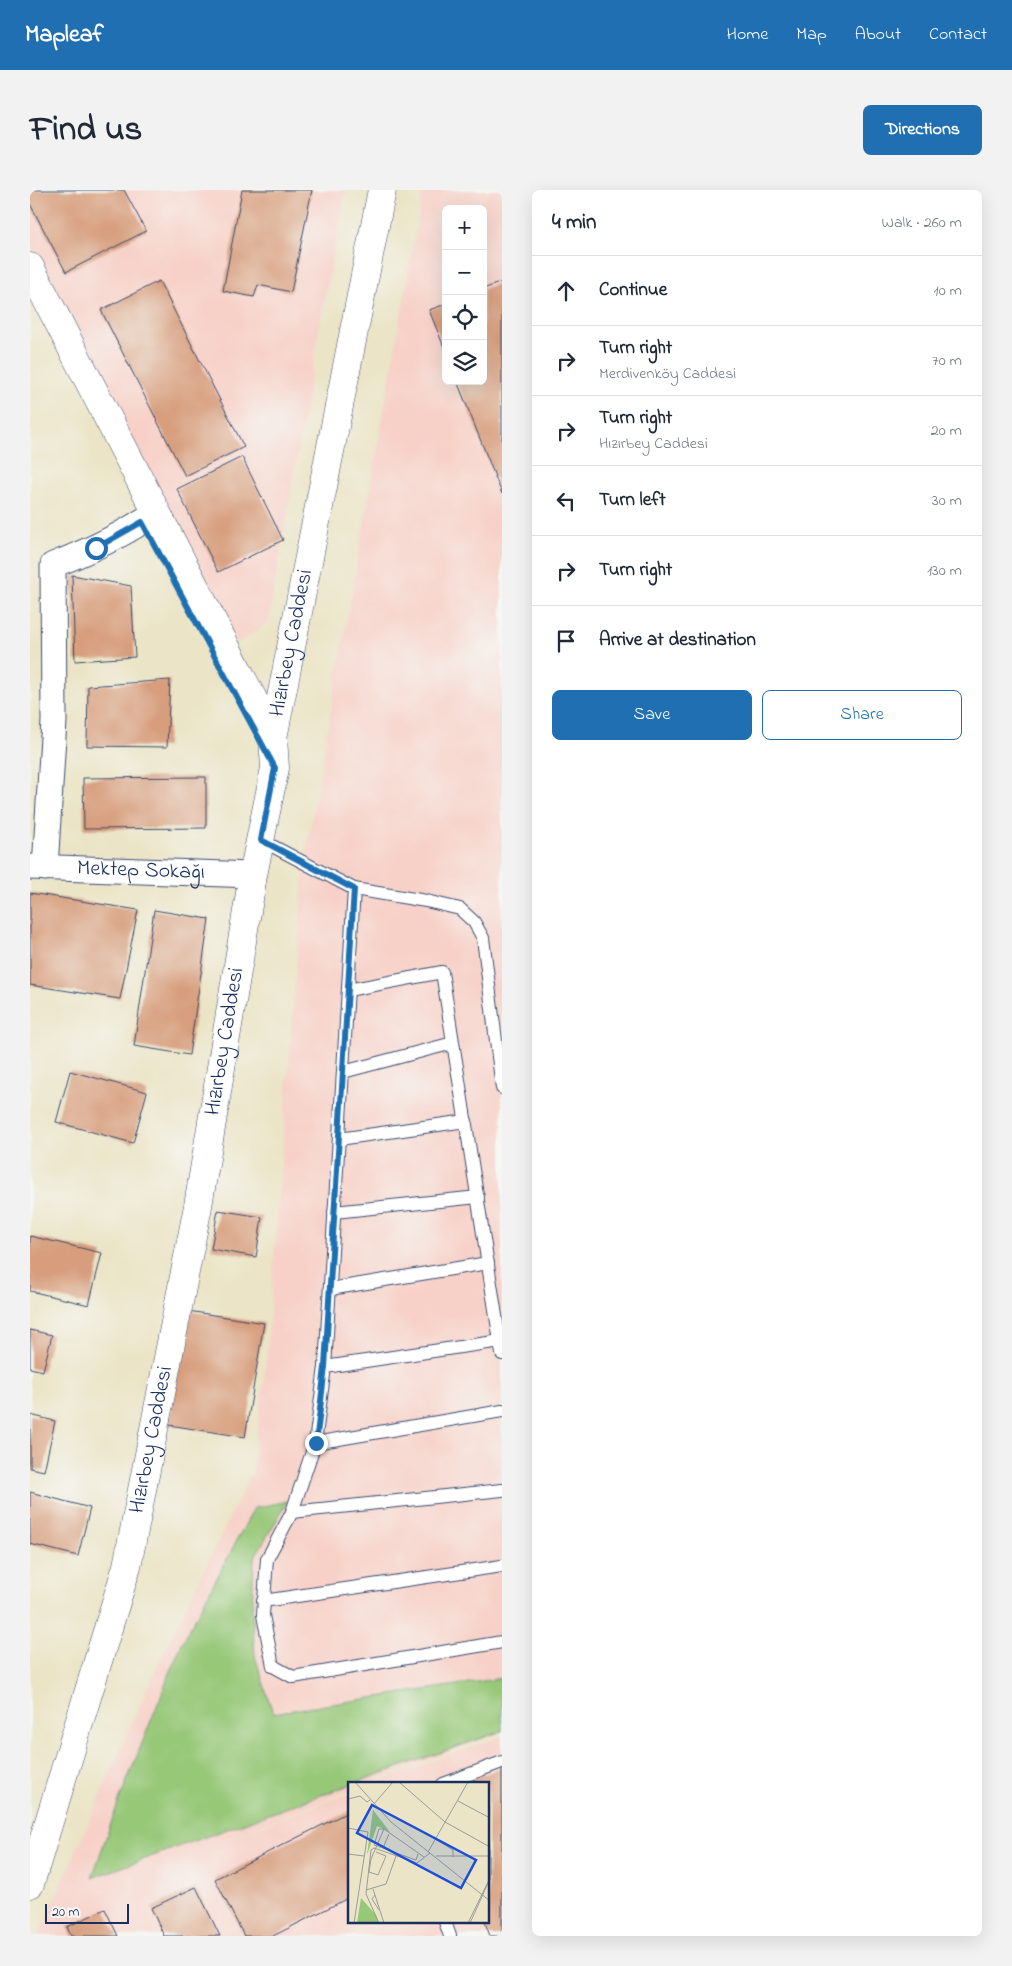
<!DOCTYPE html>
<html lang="en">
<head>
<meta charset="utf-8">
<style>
  :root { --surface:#fff; --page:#f2f2f3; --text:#1f2937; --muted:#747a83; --line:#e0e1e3; --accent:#1f6fb2 }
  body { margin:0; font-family:"Indie Flower",sans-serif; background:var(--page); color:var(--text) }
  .controls { position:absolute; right:15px; top:15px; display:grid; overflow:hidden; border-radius:8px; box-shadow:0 5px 20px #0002 }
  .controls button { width:45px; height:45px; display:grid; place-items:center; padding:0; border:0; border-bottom:1px solid var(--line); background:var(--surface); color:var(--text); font:25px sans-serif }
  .scale { position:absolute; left:15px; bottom:12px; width:84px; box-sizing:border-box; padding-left:5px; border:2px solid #1b2f5e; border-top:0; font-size:14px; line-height:18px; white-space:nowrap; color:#1b2f5e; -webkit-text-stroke:4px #f6f6f2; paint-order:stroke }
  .stop { position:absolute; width:15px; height:15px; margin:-11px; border:4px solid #1f6fb2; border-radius:50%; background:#fff }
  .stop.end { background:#1f6fb2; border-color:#fff; box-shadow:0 1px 5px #0008 }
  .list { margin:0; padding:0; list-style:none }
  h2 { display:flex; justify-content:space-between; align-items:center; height:65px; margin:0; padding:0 20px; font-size:21px }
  h2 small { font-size:16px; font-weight:400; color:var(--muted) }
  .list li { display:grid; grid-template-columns:32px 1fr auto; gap:15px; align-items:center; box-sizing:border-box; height:70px; padding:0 20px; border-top:1px solid var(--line) }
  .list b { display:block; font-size:19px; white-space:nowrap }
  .list p { margin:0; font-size:16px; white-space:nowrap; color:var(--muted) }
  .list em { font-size:16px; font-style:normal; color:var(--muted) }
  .actions { display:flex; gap:10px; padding:15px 20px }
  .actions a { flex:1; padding:11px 0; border:1px solid var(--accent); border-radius:8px; text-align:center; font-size:18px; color:var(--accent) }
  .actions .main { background:var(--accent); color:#fff }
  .icon { flex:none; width:28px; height:28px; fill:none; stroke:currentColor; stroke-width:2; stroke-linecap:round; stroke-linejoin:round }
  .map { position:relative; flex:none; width:472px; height:1746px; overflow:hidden; border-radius:8px }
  header { display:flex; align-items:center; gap:30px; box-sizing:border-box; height:70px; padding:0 25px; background:var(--accent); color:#fff }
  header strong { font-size:24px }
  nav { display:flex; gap:28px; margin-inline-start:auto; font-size:18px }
  .intro { display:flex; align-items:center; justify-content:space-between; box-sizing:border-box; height:120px; padding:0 30px }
  h1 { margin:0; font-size:35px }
  .button { padding:12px 22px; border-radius:8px; background:var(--accent); color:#fff; font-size:18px; font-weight:700 }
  main { display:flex; gap:30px; padding:0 30px }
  aside { flex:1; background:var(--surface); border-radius:8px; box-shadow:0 5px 20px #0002 }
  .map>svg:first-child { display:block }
</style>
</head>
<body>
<header>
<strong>Mapleaf</strong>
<nav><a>Home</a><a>Map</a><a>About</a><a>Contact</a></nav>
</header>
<div class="intro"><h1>Find us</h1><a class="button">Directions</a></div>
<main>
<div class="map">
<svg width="472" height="1746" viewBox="0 0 472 1746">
  <rect width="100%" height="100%" fill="#f6f6f2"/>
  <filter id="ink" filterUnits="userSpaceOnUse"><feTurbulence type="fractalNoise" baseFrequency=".02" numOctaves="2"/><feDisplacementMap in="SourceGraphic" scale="10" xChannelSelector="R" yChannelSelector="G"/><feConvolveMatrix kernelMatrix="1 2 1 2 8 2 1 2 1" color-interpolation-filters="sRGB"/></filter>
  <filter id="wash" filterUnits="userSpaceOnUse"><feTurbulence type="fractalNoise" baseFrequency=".0096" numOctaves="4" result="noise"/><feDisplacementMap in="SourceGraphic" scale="20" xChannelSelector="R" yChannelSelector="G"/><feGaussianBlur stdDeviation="1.12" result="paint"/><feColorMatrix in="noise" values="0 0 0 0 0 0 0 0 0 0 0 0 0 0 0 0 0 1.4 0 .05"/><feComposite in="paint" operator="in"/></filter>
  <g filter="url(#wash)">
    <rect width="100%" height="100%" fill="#ebe4c6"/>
    <g fill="#f7d1c8" fill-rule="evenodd">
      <path d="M0 0H316L290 134 238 433 206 454 0 53Z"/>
      <path d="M393 0H472V1542L339 1593 320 1594 319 1601 141 1670 319 1603 320 1732H458V1594L344 1593 472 1546V1746H9L128 1474 222 1282 236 1173 274 673ZM416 19H453V191H416Z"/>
    </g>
    <path fill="#97c878" stroke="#597c6b" d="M258 1311 224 1368 222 1422 225 1466 243 1523 472 1488V1541L324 1593 320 1594 319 1595 62 1688 87 1616 152 1453 224 1318Z"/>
    <g id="blocks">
      <g fill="#d79d7c">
        <path d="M0 0H94L116 41 36 82 0 14Z"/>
        <path d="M212 0H282L261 102 228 95 224 107 193 101Z"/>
        <path d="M129 91 214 257 155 286 71 120Z"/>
        <path d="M472 92V304L427 191H453V99Z"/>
        <path d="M416 114V162L399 120Z"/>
        <path d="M212 267 253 350 188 382 147 299Z"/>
        <path d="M42 385 101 396 105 467 45 471Z"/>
        <path d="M140 490 137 557 57 556 58 496Z"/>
        <path d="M176 587V638L54 639 53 588Z"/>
        <path d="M0 703 108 720 90 809 0 795Z"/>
        <path d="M124 720 179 729 159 865 104 856Z"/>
        <path d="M40 881 117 902 103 953 26 932Z"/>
        <path d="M188 1020 232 1027 226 1067 181 1059Z"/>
        <path d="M0 1046 72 1063 59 1115 0 1101Z"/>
        <path d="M158 1121 234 1133 215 1247 139 1235Z"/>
        <path d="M0 1140 22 1145 13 1181 0 1178Z"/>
        <path d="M0 1225 25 1231 14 1281 0 1278Z"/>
        <path d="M0 1302 60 1318 48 1366 0 1354Z"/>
        <path d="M472 1578V1746H460L455 1732H458V1594H427Z"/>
        <path d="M320 1621V1707L243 1746H214L185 1689Z"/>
        <path d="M166 1697 190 1746H134L121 1718Z"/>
        <path d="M75 1719 88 1746H41L37 1737Z"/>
      </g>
    </g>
  </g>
  <g filter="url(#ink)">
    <use href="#blocks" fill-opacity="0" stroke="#3a4a6e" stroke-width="1"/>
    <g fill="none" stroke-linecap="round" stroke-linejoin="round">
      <g stroke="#3a4a6e" stroke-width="14">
        <g id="service">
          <path d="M231 650 324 699 396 711 430 719 444 732 453 748 472 898"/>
          <path d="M324 699 295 1177 285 1253 262 1322 237 1369 233 1425 243 1476 263 1487 472 1452"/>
          <path d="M318 800 412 782 472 1164"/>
          <path d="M313 882 423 853"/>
          <path d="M309 949 436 931"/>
          <path d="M304 1022 448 1007"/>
          <path d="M300 1099 458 1073"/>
          <path d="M295 1177 471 1151"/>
          <path d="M285 1253 472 1221"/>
          <path d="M262 1322 472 1300"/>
          <path d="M233 1411 472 1376"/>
          <path d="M413 1594 472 1572"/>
          <path d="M415 1732 420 1746"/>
        </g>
      </g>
      <g stroke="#3a4a6e" stroke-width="27">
        <g id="minor">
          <path id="s1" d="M0 677 223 685"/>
          <path d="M15 678 24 531 23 375C59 361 94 345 126 322"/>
        </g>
      </g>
      <g stroke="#3a4a6e" stroke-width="29">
        <g id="tertiary">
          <path d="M0 77 243 548"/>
          <path id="s2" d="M0 1694 97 1376 168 1016 223 685 245 578 243 548 352 0"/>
        </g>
      </g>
      <use href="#service" stroke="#fff" stroke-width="12"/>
      <use href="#minor" stroke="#fff" stroke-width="25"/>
      <use href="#tertiary" stroke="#fff" stroke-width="28"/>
    </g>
  </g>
  <g fill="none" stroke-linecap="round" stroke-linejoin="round" filter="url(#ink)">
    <path stroke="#1f6fb2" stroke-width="6" d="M66 358 112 332 245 578 231 650 324 699 295 1177 286 1253"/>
  </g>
  <g text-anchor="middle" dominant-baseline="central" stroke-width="4" stroke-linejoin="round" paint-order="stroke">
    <g font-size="22" fill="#1b2f5e" stroke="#f6f6f2">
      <text stroke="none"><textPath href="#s2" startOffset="1271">Hızırbey Caddesi</textPath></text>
      <text stroke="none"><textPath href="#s1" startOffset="111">Mektep Sokağı</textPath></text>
      <text stroke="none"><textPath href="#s2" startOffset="866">Hızırbey Caddesi</textPath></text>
      <text stroke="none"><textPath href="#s2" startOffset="461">Hızırbey Caddesi</textPath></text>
    </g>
  </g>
  <g transform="translate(318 1592)">
    <rect width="141" height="141" fill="#ebe4c6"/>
    <path d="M25 28 42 50 29 44 19 73ZM13 116 28 133 31 141H9Z" fill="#97c878"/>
    <path fill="none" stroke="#989c9c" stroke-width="1" d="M7 0 43 40 142 119M51 0 97 40 142 65M0 17 12 14 19 20 22 18M110 19 142 36M25 23 45 0M0 46 20 50 6 141M36 47H31L26 63 68 78 70 72M36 47 76 75M87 57 105 68V75M35 66 41 52M28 70 38 74 30 93 21 90 23 77 36 47M80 70 120 0M0 72 16 74M88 74H142M25 107 36 141M18 108 38 102 48 74M27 113 24 117 31 128M31 141 18 112 23 68 26 66 69 81 82 71M120 141 142 96M122 141 141 99"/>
    <path fill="#1d4ed8" fill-opacity="0.15" stroke="#1d4ed8" stroke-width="2.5" d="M24 23 128 78 113 106 9 51Z"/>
    <rect width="141" height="141" fill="none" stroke="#1b2f5e" stroke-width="2.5"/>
  </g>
</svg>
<div class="controls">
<button>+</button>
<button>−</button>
<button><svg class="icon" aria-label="locate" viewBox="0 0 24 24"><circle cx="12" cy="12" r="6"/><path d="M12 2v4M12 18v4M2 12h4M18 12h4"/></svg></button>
<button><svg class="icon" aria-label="layers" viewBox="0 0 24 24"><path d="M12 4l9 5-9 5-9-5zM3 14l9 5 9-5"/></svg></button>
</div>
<div class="scale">20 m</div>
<div class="stop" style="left:66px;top:358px"></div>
<div class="stop end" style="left:286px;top:1253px"></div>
</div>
<aside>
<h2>4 min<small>Walk · 260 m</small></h2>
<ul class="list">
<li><svg class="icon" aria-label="ahead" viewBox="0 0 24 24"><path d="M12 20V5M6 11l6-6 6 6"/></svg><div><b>Continue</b></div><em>10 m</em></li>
<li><svg class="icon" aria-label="right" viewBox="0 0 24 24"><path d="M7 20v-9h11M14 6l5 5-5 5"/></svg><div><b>Turn right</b><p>Merdivenköy Caddesi</p></div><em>70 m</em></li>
<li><svg class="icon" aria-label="right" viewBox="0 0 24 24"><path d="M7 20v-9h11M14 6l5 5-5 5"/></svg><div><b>Turn right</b><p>Hızırbey Caddesi</p></div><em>20 m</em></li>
<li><svg class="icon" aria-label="left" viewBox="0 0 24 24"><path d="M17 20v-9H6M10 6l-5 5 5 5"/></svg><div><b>Turn left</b></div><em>30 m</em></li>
<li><svg class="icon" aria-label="right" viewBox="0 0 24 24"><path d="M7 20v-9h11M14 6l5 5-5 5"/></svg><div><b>Turn right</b></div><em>130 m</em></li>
<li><svg class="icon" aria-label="arrive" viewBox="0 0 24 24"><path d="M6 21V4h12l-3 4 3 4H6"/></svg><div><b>Arrive at destination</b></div></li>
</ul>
<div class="actions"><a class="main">Save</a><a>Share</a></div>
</aside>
</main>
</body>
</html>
